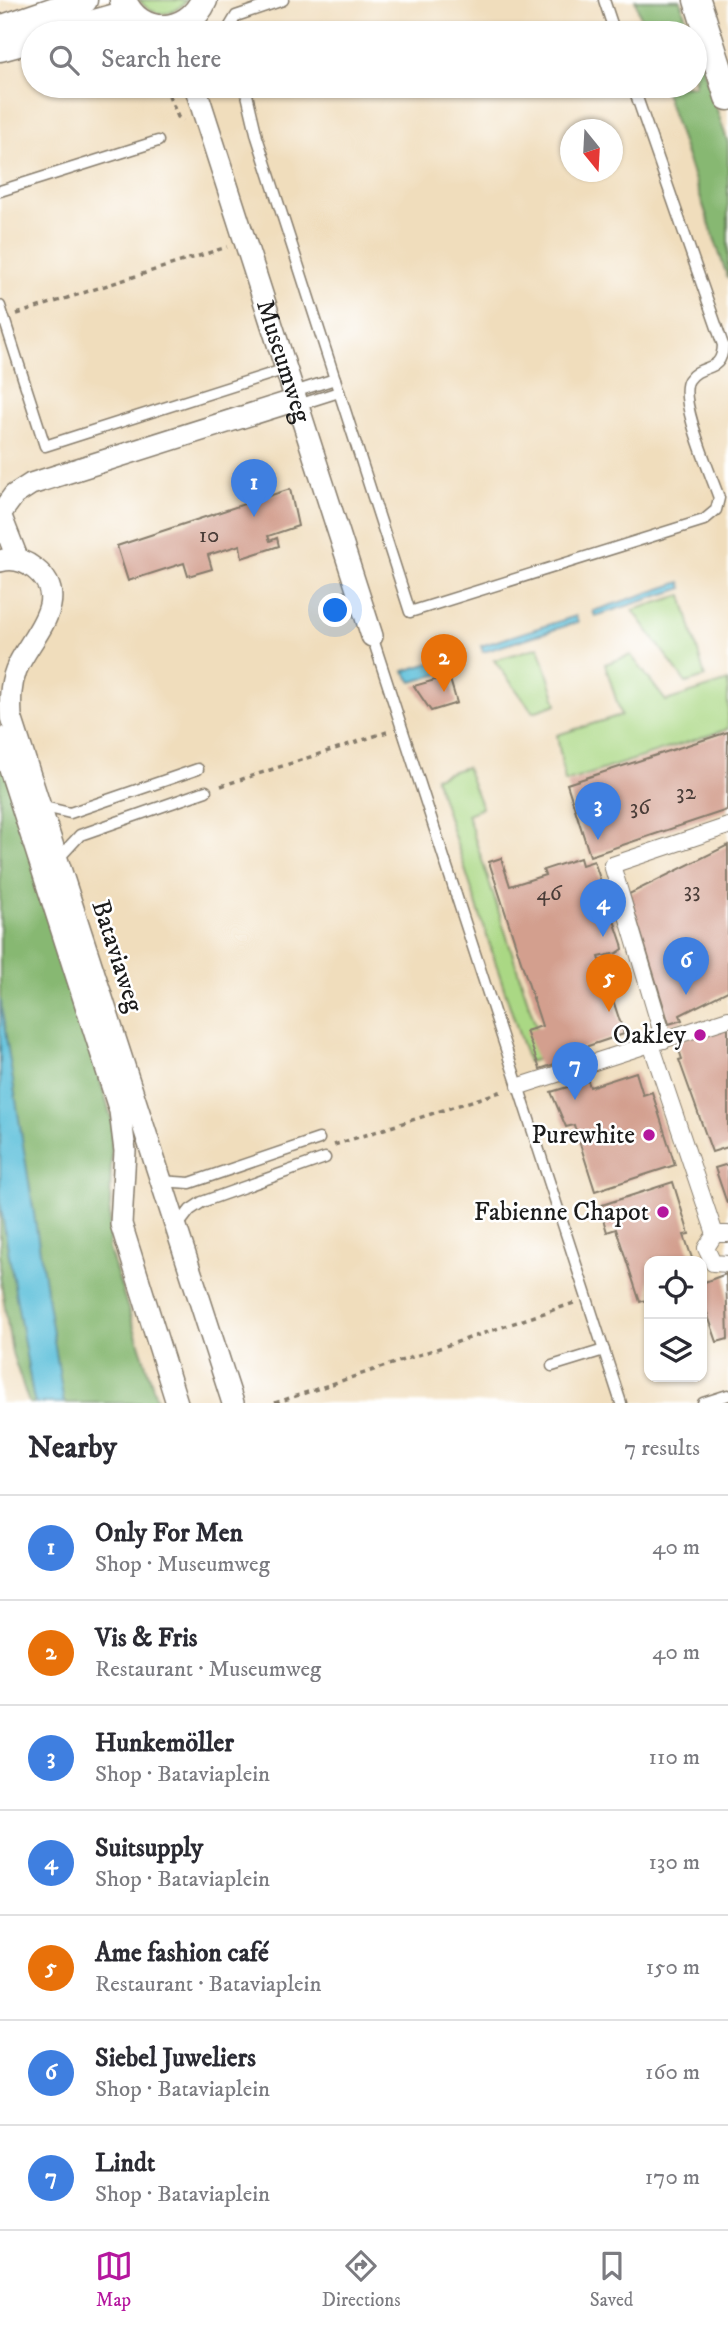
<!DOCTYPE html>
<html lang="en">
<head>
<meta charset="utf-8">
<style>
  :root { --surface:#fff; --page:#f7f7f7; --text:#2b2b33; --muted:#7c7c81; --line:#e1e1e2; --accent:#b5179e }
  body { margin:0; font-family:"IM FELL DW Pica",serif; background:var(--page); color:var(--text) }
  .controls { position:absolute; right:21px; bottom:21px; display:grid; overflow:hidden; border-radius:14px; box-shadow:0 2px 5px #0004 }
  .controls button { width:63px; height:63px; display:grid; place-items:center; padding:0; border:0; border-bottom:2px solid var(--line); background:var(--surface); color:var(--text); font:35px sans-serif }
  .compass { position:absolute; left:560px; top:119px; width:63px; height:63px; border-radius:50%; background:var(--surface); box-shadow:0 2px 5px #0004; rotate:162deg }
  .you { position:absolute; left:336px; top:611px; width:24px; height:24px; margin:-18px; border:5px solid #fff; border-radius:50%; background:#1a73e8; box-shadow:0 0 0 10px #1a73e833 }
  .badge { display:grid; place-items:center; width:46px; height:46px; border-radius:50%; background:var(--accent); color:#fff; font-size:23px; font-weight:700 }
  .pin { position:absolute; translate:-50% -58px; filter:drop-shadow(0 2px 4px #0008) }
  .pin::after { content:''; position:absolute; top:37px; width:24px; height:21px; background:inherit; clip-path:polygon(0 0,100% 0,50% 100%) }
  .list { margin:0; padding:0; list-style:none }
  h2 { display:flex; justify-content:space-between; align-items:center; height:91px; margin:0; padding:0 28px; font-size:30px }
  h2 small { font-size:23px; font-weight:400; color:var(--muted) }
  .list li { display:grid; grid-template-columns:46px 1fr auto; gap:21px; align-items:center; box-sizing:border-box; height:105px; padding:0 28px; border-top:2px solid var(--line) }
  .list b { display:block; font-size:26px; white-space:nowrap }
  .list p { margin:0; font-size:23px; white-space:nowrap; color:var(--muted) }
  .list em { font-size:23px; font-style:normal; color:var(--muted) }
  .icon { flex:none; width:38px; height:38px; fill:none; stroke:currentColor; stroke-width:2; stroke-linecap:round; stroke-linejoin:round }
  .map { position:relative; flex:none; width:728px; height:1403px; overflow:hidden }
  .search { position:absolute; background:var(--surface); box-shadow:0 2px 5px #0004; left:21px; right:21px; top:21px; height:77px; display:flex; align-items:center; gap:18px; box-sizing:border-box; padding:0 24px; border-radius:38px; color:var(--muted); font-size:26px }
  .sheet { height:826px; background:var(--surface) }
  nav { display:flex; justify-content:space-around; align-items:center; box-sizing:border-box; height:98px; border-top:2px solid var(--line); background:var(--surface); font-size:19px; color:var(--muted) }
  nav a { display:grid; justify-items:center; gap:4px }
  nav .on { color:var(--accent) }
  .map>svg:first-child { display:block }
</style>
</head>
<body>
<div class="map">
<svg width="728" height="1403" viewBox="0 0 728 1403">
  <rect width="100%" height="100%" fill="#fff"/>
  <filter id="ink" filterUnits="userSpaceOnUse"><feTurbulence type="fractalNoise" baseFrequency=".0143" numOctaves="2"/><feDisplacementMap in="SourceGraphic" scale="14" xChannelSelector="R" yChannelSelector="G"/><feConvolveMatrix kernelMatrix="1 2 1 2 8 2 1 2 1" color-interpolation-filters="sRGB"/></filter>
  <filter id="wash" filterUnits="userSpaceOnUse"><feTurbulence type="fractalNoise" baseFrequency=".00686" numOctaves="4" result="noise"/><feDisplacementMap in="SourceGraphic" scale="28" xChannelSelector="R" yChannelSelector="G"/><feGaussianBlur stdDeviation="1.57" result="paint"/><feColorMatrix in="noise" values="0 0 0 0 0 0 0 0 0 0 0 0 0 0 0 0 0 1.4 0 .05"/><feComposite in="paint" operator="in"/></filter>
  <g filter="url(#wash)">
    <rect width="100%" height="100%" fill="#f0ddbc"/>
    <g fill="#aad884" stroke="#637a50" stroke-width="2">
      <path d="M139 0H187C173 18 153 18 139 0Z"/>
      <path d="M682 595 705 677 686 683 633 610Z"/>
      <path d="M539 647 557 704 533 712 494 660Z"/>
      <path d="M631 655 666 701 728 681V729L565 782 557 735 621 715 605 664Z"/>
      <path d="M466 767 482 808 467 814 546 1057 528 1062 435 777Z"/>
    </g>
    <g fill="#87b872" stroke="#526a47" stroke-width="2">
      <path d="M635 0H680L691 33H646Z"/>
      <path d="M695 44 728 143V279L663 86H695Z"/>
      <path d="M0 751 112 1120 109 1249 158 1403H29L12 1353 0 1276Z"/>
    </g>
    <g fill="#5bbfda" stroke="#3c6e7b" stroke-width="2">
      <path d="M681 582 683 588 595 616 593 611Z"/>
      <path d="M576 616 578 622 483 652 481 646Z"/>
      <path d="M463 653 466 657 444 666 446 672 412 682 404 671Z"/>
      <path d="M0 999 64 1403H35L33 1396 0 1203Z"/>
    </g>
    <g id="blocks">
      <g fill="#d39f8e">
        <path d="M290 489 298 526 268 536 270 541 277 538 279 546 242 558 240 545 208 555 212 569 188 576 184 563 128 581 117 546Z"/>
        <path d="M449 676 457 703 431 711 414 686Z"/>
        <path d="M728 732 727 810 590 856 567 784Z"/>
        <path d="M728 845V991L680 1015 682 1020 669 1024 629 894Z"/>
        <path d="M501 858 510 886 545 875 543 870 580 858 582 865 594 861 622 944 623 949 617 953 599 957 624 1034 570 1052 572 1058 540 1069 526 1031 542 1026 489 862Z"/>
        <path d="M728 1025V1147L712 1152 679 1060 682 1059 676 1041Z"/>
        <path d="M636 1072 643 1095 652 1092 675 1165 595 1191 574 1125 566 1127 551 1092 588 1081 590 1087Z"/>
        <path d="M728 1164V1203H727L715 1168Z"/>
        <path d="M673 1182 689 1234 684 1235 693 1261H649V1299L640 1302 616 1229 607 1232 599 1206Z"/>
        <path d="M726 1274 728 1339 717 1342 704 1304H702V1283Z"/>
      </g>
    </g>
  </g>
  <g filter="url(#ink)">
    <use href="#blocks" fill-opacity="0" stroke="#867c6c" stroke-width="2"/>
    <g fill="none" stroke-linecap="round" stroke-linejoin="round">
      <g stroke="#867c6c" stroke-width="13">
        <g id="service">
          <path d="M604 0 615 33"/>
          <path d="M232 33 230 26 236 16 283 0"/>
          <path d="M245 86 257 137 410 612 704 520 716 510 719 498C712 477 677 398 689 380 701 362 722 375 723 345L633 86"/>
          <path d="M0 191 158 141"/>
          <path d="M0 306 45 446 286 369"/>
          <path d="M294 392 335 379"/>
          <path d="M298 405 339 392"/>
          <path d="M372 636 621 1403"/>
          <path d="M40 806 70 813 198 769"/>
          <path d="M57 860 80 835 206 791"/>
          <path d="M160 1181 190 1183 319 1139"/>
          <path d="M177 1227 190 1210 202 1202 325 1158"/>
          <path d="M552 1366 604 1350"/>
          <path d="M703 1403 728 1395"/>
        </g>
      </g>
      <g stroke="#867c6c" stroke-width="18">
        <g id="pedestrian">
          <path d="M664 1040 612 865 728 826"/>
          <path d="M651 1044 715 1234"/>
          <path d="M520 1086 728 1019"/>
          <path d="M728 1234H715L706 1248 713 1263 728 1264"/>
        </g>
      </g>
      <g stroke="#867c6c" stroke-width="24">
        <g id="minor">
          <path id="s1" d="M195 86 372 636"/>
          <path d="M18 560 0 514 14 495 31 484 296 400"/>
          <path d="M0 561C13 557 25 561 35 569 75 600 28 639 16 670 10 686 10 700 11 717L233 1403"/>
          <path d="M0 738 120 1111 125 1151 121 1224 177 1403"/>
        </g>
      </g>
      <g stroke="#867c6c" stroke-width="29">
        <g id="tertiary">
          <path d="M123 0C138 38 188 37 204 0"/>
          <path d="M697 0 728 97"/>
          <path d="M0 29 84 0"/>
          <path d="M59 33 130 13"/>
          <path d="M0 48 33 39"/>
        </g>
      </g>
      <g stroke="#867c6c" stroke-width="3.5" stroke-dasharray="5 5" stroke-linecap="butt">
        <path d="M165 86 178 117 183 121"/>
        <path d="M17 314 227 247"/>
        <path d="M221 786 387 732"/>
        <path d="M334 1145 503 1091"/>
        <path d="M275 1403 574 1303"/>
      </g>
      <use href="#service" stroke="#fff" stroke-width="10"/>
      <use href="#pedestrian" stroke="#fff" stroke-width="16"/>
      <use href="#minor" stroke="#fff" stroke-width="21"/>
      <use href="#tertiary" stroke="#fff" stroke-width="26"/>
    </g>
  </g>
  <g fill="#b5179e" stroke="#fff" stroke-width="2.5">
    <circle cx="700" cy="1035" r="7"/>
    <circle cx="649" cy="1135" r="7"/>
    <circle cx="663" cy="1212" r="7"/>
  </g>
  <g text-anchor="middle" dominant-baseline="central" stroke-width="5" stroke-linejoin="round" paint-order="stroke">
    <g font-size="23" fill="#4a3d38">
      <text x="209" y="535">10</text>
      <text x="686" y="792">32</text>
      <text x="640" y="807">36</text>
      <text x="692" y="890">33</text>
      <text x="549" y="893">46</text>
    </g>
    <g font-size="26" fill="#1c1c1c" stroke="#fff">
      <text stroke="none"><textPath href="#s1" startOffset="289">Museumweg</textPath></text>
      <text transform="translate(117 956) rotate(72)">Bataviaweg</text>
    </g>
    <g font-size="26" fill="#1c1c1c" stroke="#fff" text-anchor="end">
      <text x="686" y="1035">Oakley</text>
      <text x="635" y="1135">Purewhite</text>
      <text x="649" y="1212">Fabienne Chapot</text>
    </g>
  </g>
</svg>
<div class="controls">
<button><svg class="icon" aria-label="locate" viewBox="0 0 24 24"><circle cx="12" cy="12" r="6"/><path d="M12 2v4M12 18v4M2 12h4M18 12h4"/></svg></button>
<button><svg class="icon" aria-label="layers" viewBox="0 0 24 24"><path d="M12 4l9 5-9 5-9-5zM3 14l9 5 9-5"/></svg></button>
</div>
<svg class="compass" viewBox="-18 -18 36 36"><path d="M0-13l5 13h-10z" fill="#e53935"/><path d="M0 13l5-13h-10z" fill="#7c7c81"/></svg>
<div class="you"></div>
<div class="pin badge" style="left:254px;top:517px;background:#3f7fe0">1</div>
<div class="pin badge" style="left:444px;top:692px;background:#e8710a">2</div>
<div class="pin badge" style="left:598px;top:840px;background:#3f7fe0">3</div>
<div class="pin badge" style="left:603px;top:937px;background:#3f7fe0">4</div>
<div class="pin badge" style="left:609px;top:1012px;background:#e8710a">5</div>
<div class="pin badge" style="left:686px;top:995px;background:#3f7fe0">6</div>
<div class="pin badge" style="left:575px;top:1100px;background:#3f7fe0">7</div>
<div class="search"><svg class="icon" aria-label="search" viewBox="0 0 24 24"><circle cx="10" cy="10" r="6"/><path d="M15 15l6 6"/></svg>Search here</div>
</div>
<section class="sheet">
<h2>Nearby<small>7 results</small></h2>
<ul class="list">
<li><span class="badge" style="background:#3f7fe0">1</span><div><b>Only For Men</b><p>Shop · Museumweg</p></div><em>40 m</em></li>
<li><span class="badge" style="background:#e8710a">2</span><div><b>Vis &amp; Fris</b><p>Restaurant · Museumweg</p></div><em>40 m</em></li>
<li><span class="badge" style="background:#3f7fe0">3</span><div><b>Hunkemöller</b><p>Shop · Bataviaplein</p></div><em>110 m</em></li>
<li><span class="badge" style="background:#3f7fe0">4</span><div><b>Suitsupply</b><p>Shop · Bataviaplein</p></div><em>130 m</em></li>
<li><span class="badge" style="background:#e8710a">5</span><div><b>Ame fashion café</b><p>Restaurant · Bataviaplein</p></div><em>150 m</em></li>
<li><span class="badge" style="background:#3f7fe0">6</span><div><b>Siebel Juweliers</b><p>Shop · Bataviaplein</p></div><em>160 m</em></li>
<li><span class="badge" style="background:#3f7fe0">7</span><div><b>Lindt</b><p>Shop · Bataviaplein</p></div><em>170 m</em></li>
</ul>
</section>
<nav>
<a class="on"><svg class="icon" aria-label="map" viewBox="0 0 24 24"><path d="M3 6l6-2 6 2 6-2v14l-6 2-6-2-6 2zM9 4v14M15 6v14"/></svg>Map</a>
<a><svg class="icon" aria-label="directions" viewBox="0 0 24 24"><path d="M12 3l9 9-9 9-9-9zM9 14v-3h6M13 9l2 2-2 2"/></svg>Directions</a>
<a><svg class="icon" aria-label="saved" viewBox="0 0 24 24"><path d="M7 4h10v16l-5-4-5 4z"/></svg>Saved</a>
</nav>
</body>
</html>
